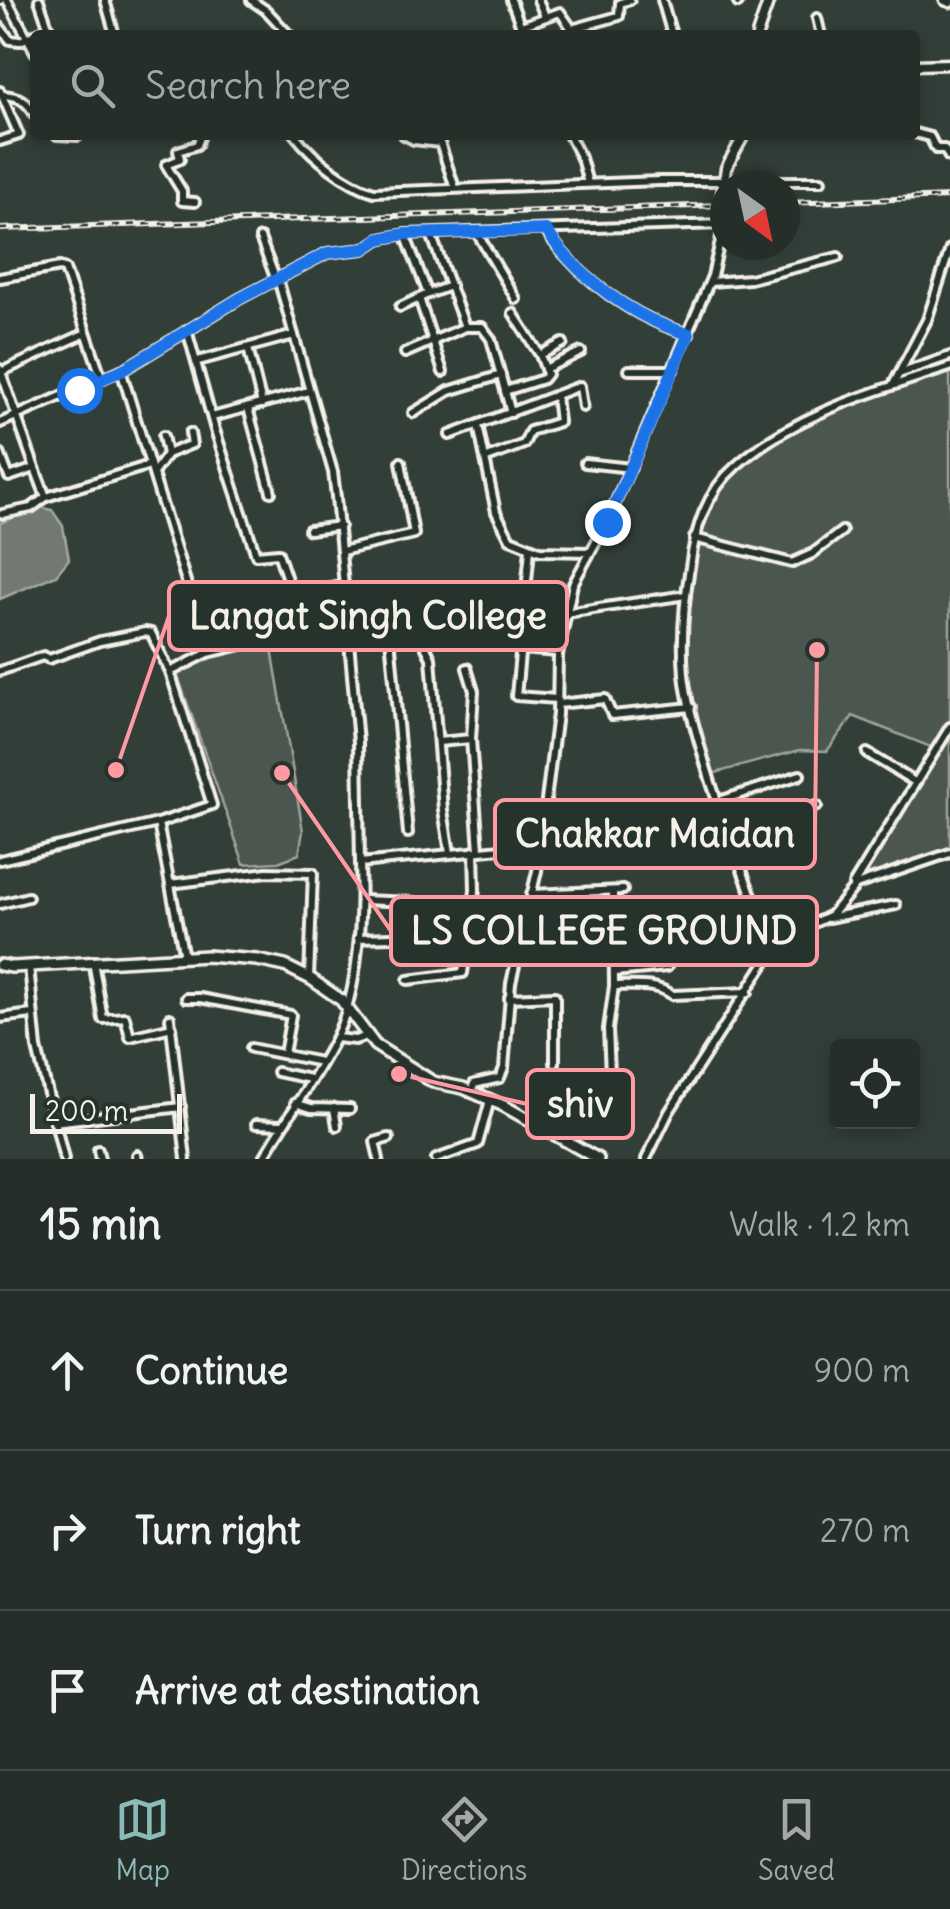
<!DOCTYPE html>
<html lang="en">
<head>
<meta charset="utf-8">
<style>
  :root { --surface:#262e2a; --page:#2e3632; --text:#f1f3f6; --muted:#a4a8a8; --line:#424a47; --accent:#8bbbb9 }
  body { margin:0; font-family:Delius,sans-serif; background:var(--page); color:var(--text) }
  .controls { position:absolute; right:30px; bottom:30px; display:grid; overflow:hidden; border-radius:10px; box-shadow:0 5px 15px #0003 }
  .controls button { width:90px; height:90px; display:grid; place-items:center; padding:0; border:0; border-bottom:2px solid var(--line); background:var(--surface); color:var(--text); font:50px sans-serif }
  .compass { position:absolute; left:710px; top:170px; width:90px; height:90px; border-radius:50%; background:var(--surface); box-shadow:0 5px 15px #0003; rotate:147deg }
  .scale { position:absolute; left:30px; bottom:25px; width:152px; box-sizing:border-box; padding-left:10px; border:5px solid #f4f1e8; border-top:0; font-size:28px; line-height:35px; white-space:nowrap; color:#f4f1e8; -webkit-text-stroke:8px #26332d; paint-order:stroke }
  .stop { position:absolute; width:30px; height:30px; margin:-22px; border:8px solid #1a73e8; border-radius:50%; background:#fff }
  .stop.end { background:#1a73e8; border-color:#fff; box-shadow:0 2px 10px #0008 }
  .list { margin:0; padding:0; list-style:none }
  h2 { display:flex; justify-content:space-between; align-items:center; height:130px; margin:0; padding:0 40px; font-size:42px }
  h2 small { font-size:32px; font-weight:400; color:var(--muted) }
  .list li { display:grid; grid-template-columns:65px 1fr auto; gap:30px; align-items:center; box-sizing:border-box; height:160px; padding:0 40px; border-top:2px solid var(--line) }
  .list b { display:block; font-size:38px; white-space:nowrap }
  .list em { font-size:32px; font-style:normal; color:var(--muted) }
  .icon { flex:none; width:55px; height:55px; fill:none; stroke:currentColor; stroke-width:2; stroke-linecap:round; stroke-linejoin:round }
  .map { position:relative; flex:none; width:950px; height:1159px; overflow:hidden }
  .search { position:absolute; background:var(--surface); box-shadow:0 5px 15px #0003; left:30px; right:30px; top:30px; height:110px; display:flex; align-items:center; gap:25px; box-sizing:border-box; padding:0 35px; border-radius:10px; color:var(--muted); font-size:38px }
  .sheet { height:610px; background:var(--surface) }
  nav { display:flex; justify-content:space-around; align-items:center; box-sizing:border-box; height:140px; border-top:2px solid var(--line); background:var(--surface); font-size:28px; color:var(--muted) }
  nav a { display:grid; justify-items:center; gap:5px }
  nav .on { color:var(--accent) }
  .map>svg:first-child { display:block }
</style>
</head>
<body>
<div class="map">
<svg width="950" height="1159" viewBox="0 0 950 1159">
  <rect width="100%" height="100%" fill="#323e38"/>
  <filter id="ink" filterUnits="userSpaceOnUse"><feTurbulence type="fractalNoise" baseFrequency=".01" numOctaves="2"/><feDisplacementMap in="SourceGraphic" scale="20" xChannelSelector="R" yChannelSelector="G"/><feConvolveMatrix kernelMatrix="1 2 1 2 8 2 1 2 1" color-interpolation-filters="sRGB"/></filter>
  <g filter="url(#ink)">
    <g fill="#4c564f" stroke="#a0a49c" stroke-width="2.5">
      <path d="M950 367V853L856 885 936 749 853 716 827 751 800 750 708 775 684 676 688 580 705 506 735 467 789 429 842 405Z"/>
      <path d="M271 643 303 831 299 854 278 862 244 864 175 668 221 652Z"/>
    </g>
    <path fill="#727972" stroke="#a6a9a1" stroke-width="2.5" d="M41 507 52 510 63 526 69 559 56 575 0 599V523Z"/>
    <g fill="none" stroke-linecap="round" stroke-linejoin="round">
      <g stroke="#f4f1e8" stroke-width="14">
        <g id="minor">
          <path d="M0 0H1"/>
          <path d="M7 0 35 52"/>
          <path d="M39 0 51 35"/>
          <path d="M105 0 115 35"/>
          <path d="M251 0 267 11 289 35"/>
          <path d="M511 0 524 35"/>
          <path d="M538 0 545 16"/>
          <path d="M662 0 672 35"/>
          <path d="M737 0 738 3"/>
          <path d="M817 18 821 35"/>
          <path d="M521 26 560 12 572 29 619 16 620 3 630 0"/>
          <path d="M0 27 10 40 20 41 49 28"/>
          <path d="M0 91 19 135 0 141"/>
          <path d="M3 95C19 96 27 101 35 115"/>
          <path d="M915 133 930 137 936 149H944L949 157"/>
          <path d="M57 135 78 136"/>
          <path d="M295 135C313 158 346 184 374 192L659 181H821"/>
          <path d="M404 135 414 140 440 143 455 188"/>
          <path d="M569 135 581 158 588 183"/>
          <path d="M195 202 182 201V191L166 165 180 159 178 151 197 145 201 135"/>
          <path d="M546 231C578 278 634 319 689 334"/>
          <path d="M477 233 516 299"/>
          <path d="M431 234 465 327H482L491 339 511 413"/>
          <path d="M260 238 276 280"/>
          <path d="M0 278 60 267 65 269 102 379"/>
          <path d="M278 279 333 472 336 497 358 742 360 863"/>
          <path d="M710 282 750 279 838 257"/>
          <path d="M428 294 450 286"/>
          <path d="M419 298 443 372"/>
          <path d="M400 307 428 294 405 234"/>
          <path d="M187 330 215 430 256 555 278 553 292 594"/>
          <path d="M248 348 262 404"/>
          <path d="M405 353 465 327"/>
          <path d="M540 355 563 343"/>
          <path d="M198 361 294 335"/>
          <path d="M0 369 35 468"/>
          <path d="M545 369 581 352"/>
          <path d="M629 370H673"/>
          <path d="M1 372 86 333"/>
          <path d="M899 374 950 356"/>
          <path d="M893 385 927 320 950 249"/>
          <path d="M505 391 543 379 547 374 540 355 513 313"/>
          <path d="M248 408 271 492"/>
          <path d="M413 413 449 391 501 375"/>
          <path d="M212 417 309 391"/>
          <path d="M0 423 126 368 239 299 327 253 364 249 379 239 405 234 724 224"/>
          <path d="M478 425 496 512 510 539 540 551 590 552"/>
          <path d="M450 435 580 386 583 407"/>
          <path d="M163 436 167 454"/>
          <path d="M0 453 9 477 35 468 46 497"/>
          <path d="M487 458 524 444 530 431 559 422 556 396"/>
          <path d="M585 463 631 468"/>
          <path d="M154 472 167 454 192 444 190 433"/>
          <path d="M2 514 31 508 46 497 150 465"/>
          <path d="M309 530 340 526"/>
          <path d="M694 538 792 563 812 554 842 531"/>
          <path d="M530 549 516 696 557 699"/>
          <path d="M342 551 414 534 401 462"/>
          <path d="M234 603 343 585"/>
          <path d="M566 613 686 595"/>
          <path d="M388 615 408 833"/>
          <path d="M347 622 414 610 423 617 426 648 431 658 443 810 450 853"/>
          <path d="M520 649 558 652"/>
          <path d="M208 653 274 637"/>
          <path d="M467 668 474 691 471 739 479 850"/>
          <path d="M0 671 43 656 49 659 100 641 145 632 151 633 170 672 208 653 121 370"/>
          <path d="M558 704 605 699 612 715 691 707"/>
          <path d="M438 742 471 739"/>
          <path d="M867 753 915 782"/>
          <path d="M716 802 800 775"/>
          <path d="M545 812 593 811"/>
          <path d="M158 823 184 957"/>
          <path d="M726 835 817 806"/>
          <path d="M540 850 617 847"/>
          <path d="M0 860 158 823 212 805 170 672"/>
          <path d="M170 884 267 872 313 873 309 978"/>
          <path d="M853 885 950 727"/>
          <path d="M531 894 623 890"/>
          <path d="M361 900 414 902"/>
          <path d="M0 904 28 897"/>
          <path d="M562 916 567 894"/>
          <path d="M828 918 896 905"/>
          <path d="M525 919 604 913"/>
          <path d="M358 938 427 936 435 921 478 924"/>
          <path d="M613 938 679 933"/>
          <path d="M773 950C749 888 724 827 705 763 697 735 687 704 684 674 681 639 684 602 690 567 695 529 706 492 736 466 795 413 877 391 950 367"/>
          <path d="M93 961 103 1019 125 1017 130 1037 172 1027"/>
          <path d="M29 966 37 1048 64 1159"/>
          <path d="M614 972 667 967"/>
          <path d="M408 980 463 973 475 890 474 851"/>
          <path d="M614 986C634 986 656 983 672 995L748 992"/>
          <path d="M186 998H200L291 1015 284 1054"/>
          <path d="M509 998 555 996V1063"/>
          <path d="M0 1018 32 1014"/>
          <path d="M170 1018 186 1159"/>
          <path d="M336 1038 355 1040 367 1036"/>
          <path d="M251 1048 321 1062"/>
          <path d="M277 1072 310 1079"/>
          <path d="M610 1074 608 1029 614 986 613 891"/>
          <path d="M471 1091 474 1084 500 1078 504 1068 511 983 537 871 557 714 558 655 573 584 607 522 712 276 724 224 722 195"/>
          <path d="M295 1103 311 1108 350 1109"/>
          <path d="M334 1108 337 1126"/>
          <path d="M54 1122 181 1107"/>
          <path d="M256 1124 282 1125"/>
          <path d="M98 1150 100 1159"/>
          <path d="M137 1155 138 1159"/>
          <path d="M263 1159C286 1119 314 1080 335 1039 360 989 362 918 360 863L541 845"/>
          <path d="M379 1159 375 1142 389 1138"/>
          <path d="M436 1159 478 1144 490 1100"/>
          <path d="M646 1159 669 1112 773 950 789 935 831 915 856 885 950 853"/>
        </g>
      </g>
      <g stroke="#f4f1e8" stroke-width="15">
        <g id="tertiary">
          <path d="M945 0 950 2"/>
          <path d="M757 35 769 0"/>
          <path d="M915 65 950 64"/>
          <path d="M722 195 726 168 744 135"/>
        </g>
      </g>
      <g stroke="#f4f1e8" stroke-width="16">
        <path id="secondary" d="M0 965 12 967 207 956 257 960 285 966 311 979 341 1000 375 1045 433 1082 463 1088 504 1106 598 1159"/>
      </g>
      <use href="#minor" stroke="#26332d" stroke-width="6"/>
      <use href="#tertiary" stroke="#26332d" stroke-width="8"/>
      <use href="#secondary" stroke="#26332d" stroke-width="9"/>
      <g stroke="#f4f1e8" stroke-width="6">
        <g id="rail">
          <path d="M785 203 950 197"/>
          <path d="M0 229 725 205"/>
        </g>
      </g>
      <use href="#rail" stroke="#26332d" stroke-width="2.5" stroke-dasharray="8" stroke-linecap="butt"/>
    </g>
  </g>
  <g fill="none" stroke-linecap="round" stroke-linejoin="round" filter="url(#ink)">
    <path stroke="#1a73e8" stroke-width="12" d="M79 390 126 368 239 299 327 253 364 249 379 239 405 234 546 230C577 277 634 319 689 334L607 522"/>
  </g>
  <path fill="none" stroke="#ff9aa2" stroke-width="4" d="M116 770L169 616M817 650L815 834M282 773L391 931M399 1074L527 1104"/>
  <g fill="#ff9aa2" stroke="#26332d" stroke-width="4">
    <circle cx="116" cy="770" r="10"/>
    <circle cx="817" cy="650" r="10"/>
    <circle cx="282" cy="773" r="10"/>
    <circle cx="399" cy="1074" r="10"/>
  </g>
  <g fill="#26332d" stroke="#ff9aa2" stroke-width="4">
    <rect x="169" y="582" width="398" height="68" rx="10"/>
    <rect x="495" y="800" width="320" height="68" rx="10"/>
    <rect x="391" y="897" width="426" height="68" rx="10"/>
    <rect x="527" y="1070" width="106" height="68" rx="10"/>
  </g>
  <g font-size="38" text-anchor="middle" font-weight="bold" fill="#f4f1e8">
    <text x="368" y="629">Langat Singh College</text>
    <text x="655" y="847">Chakkar Maidan</text>
    <text x="604" y="944">LS COLLEGE GROUND</text>
    <text x="580" y="1117">shiv</text>
  </g>
</svg>
<div class="controls">
<button><svg class="icon" aria-label="locate" viewBox="0 0 24 24"><circle cx="12" cy="12" r="6"/><path d="M12 2v4M12 18v4M2 12h4M18 12h4"/></svg></button>
</div>
<svg class="compass" viewBox="-18 -18 36 36"><path d="M0-13l5 13h-10z" fill="#e53935"/><path d="M0 13l5-13h-10z" fill="#a4a8a8"/></svg>
<div class="scale">200 m</div>
<div class="stop" style="left:79px;top:390px"></div>
<div class="stop end" style="left:607px;top:522px"></div>
<div class="search"><svg class="icon" aria-label="search" viewBox="0 0 24 24"><circle cx="10" cy="10" r="6"/><path d="M15 15l6 6"/></svg>Search here</div>
</div>
<section class="sheet">
<h2>15 min<small>Walk · 1.2 km</small></h2>
<ul class="list">
<li><svg class="icon" aria-label="ahead" viewBox="0 0 24 24"><path d="M12 20V5M6 11l6-6 6 6"/></svg><div><b>Continue</b></div><em>900 m</em></li>
<li><svg class="icon" aria-label="right" viewBox="0 0 24 24"><path d="M7 20v-9h11M14 6l5 5-5 5"/></svg><div><b>Turn right</b></div><em>270 m</em></li>
<li><svg class="icon" aria-label="arrive" viewBox="0 0 24 24"><path d="M6 21V4h12l-3 4 3 4H6"/></svg><div><b>Arrive at destination</b></div></li>
</ul>
</section>
<nav>
<a class="on"><svg class="icon" aria-label="map" viewBox="0 0 24 24"><path d="M3 6l6-2 6 2 6-2v14l-6 2-6-2-6 2zM9 4v14M15 6v14"/></svg>Map</a>
<a><svg class="icon" aria-label="directions" viewBox="0 0 24 24"><path d="M12 3l9 9-9 9-9-9zM9 14v-3h6M13 9l2 2-2 2"/></svg>Directions</a>
<a><svg class="icon" aria-label="saved" viewBox="0 0 24 24"><path d="M7 4h10v16l-5-4-5 4z"/></svg>Saved</a>
</nav>
</body>
</html>
